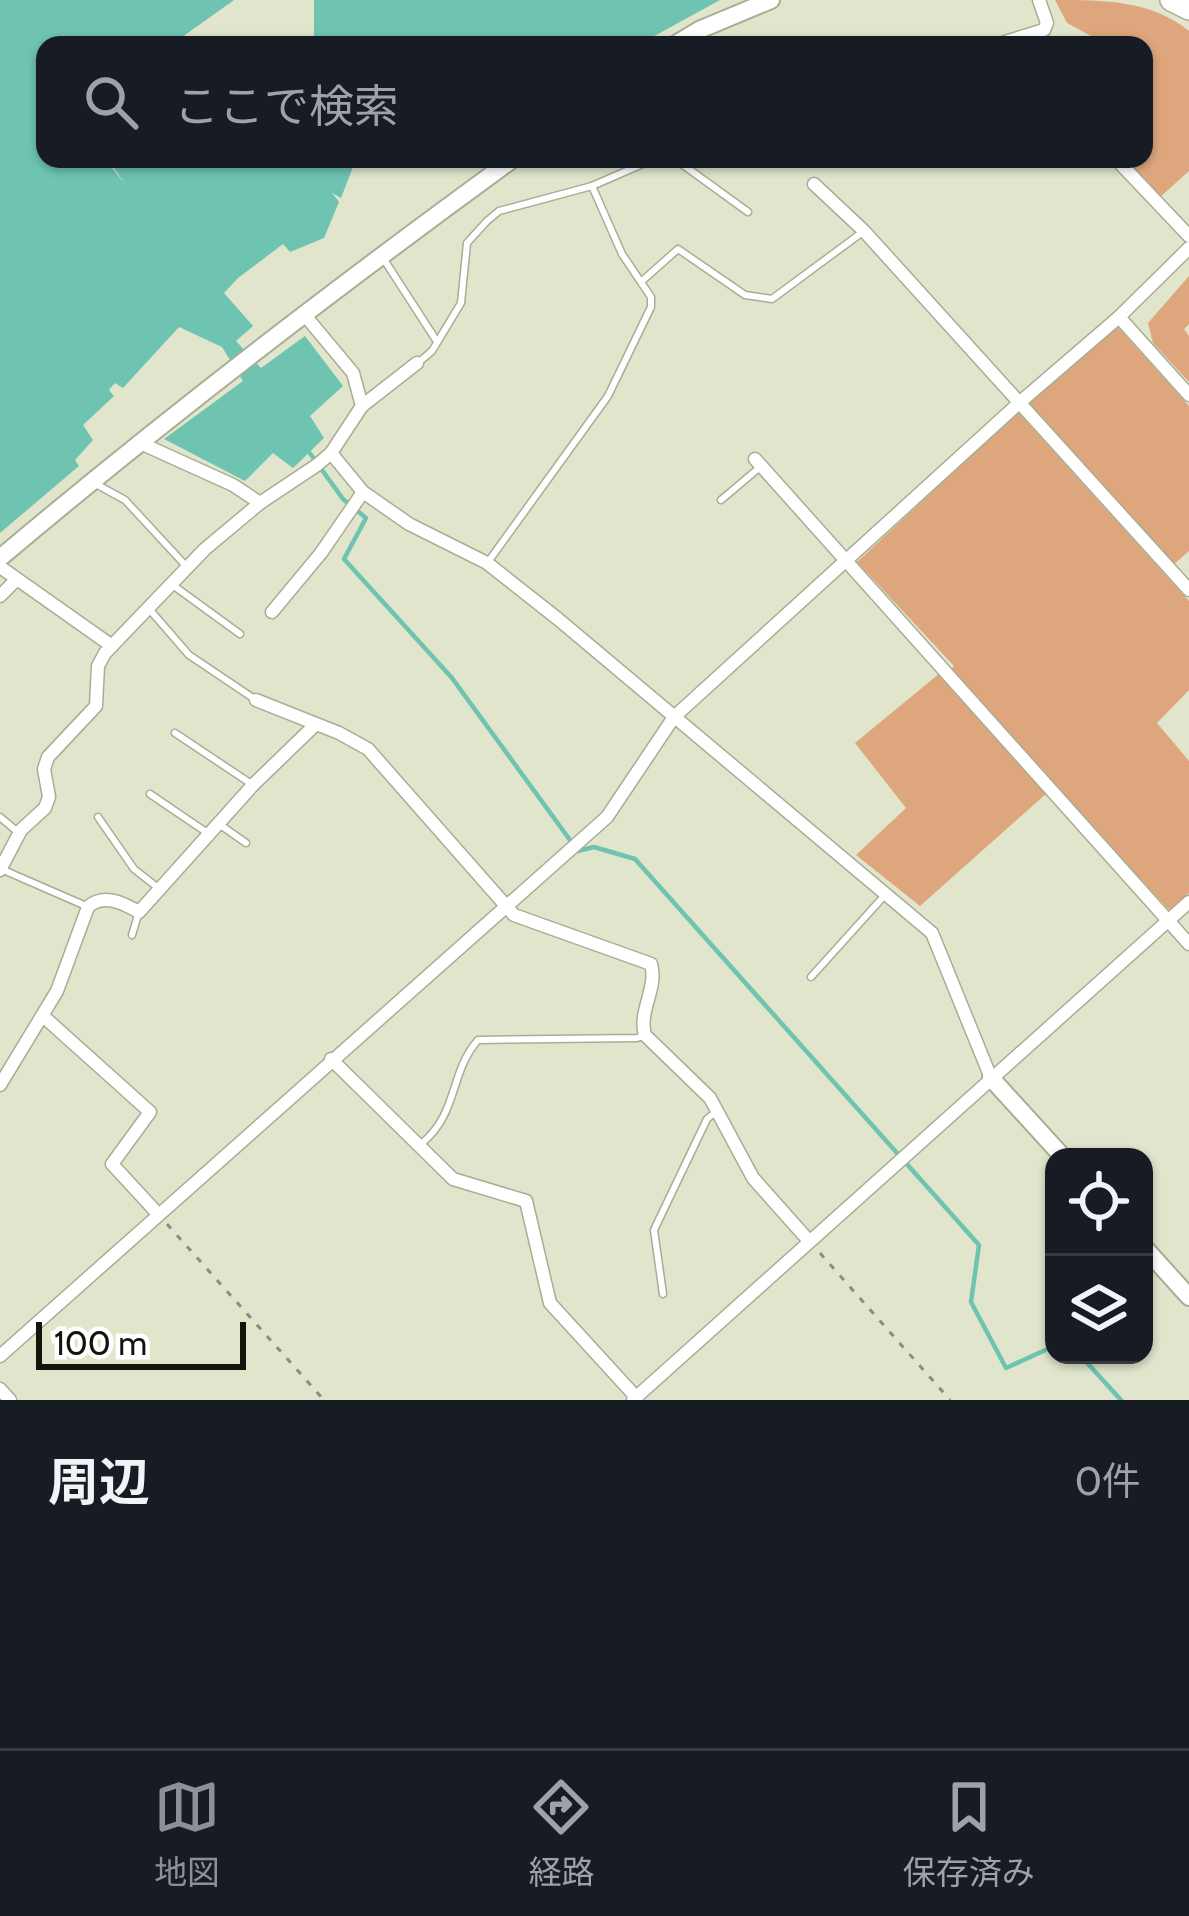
<!DOCTYPE html>
<html lang="ja">
<head>
<meta charset="utf-8">
<style>
  :root { --surface:#171b24; --page:#20242c; --text:#f1f3f6; --muted:#9ea1a6; --line:#363941; --accent:#8c9099 }
  body { margin:0; font-family:Cabin,"Noto Sans JP",sans-serif; background:var(--page); color:var(--text) }
  .controls { position:absolute; right:36px; bottom:36px; display:grid; overflow:hidden; border-radius:24px; box-shadow:0 3px 9px #0004 }
  .controls button { width:108px; height:108px; display:grid; place-items:center; padding:0; border:0; border-bottom:3px solid var(--line); background:var(--surface); color:var(--text); font:60px sans-serif }
  .scale { position:absolute; left:36px; bottom:30px; width:210px; box-sizing:border-box; padding-left:12px; border:6px solid #13150c; border-top:0; font-size:33px; line-height:42px; white-space:nowrap; color:#13150c; -webkit-text-stroke:9px #fff; paint-order:stroke }
  .list { margin:0; padding:0; list-style:none }
  h2 { display:flex; justify-content:space-between; align-items:center; height:156px; margin:0; padding:0 48px; font-size:51px }
  h2 small { font-size:39px; font-weight:400; color:var(--muted) }
  .icon { flex:none; width:66px; height:66px; fill:none; stroke:currentColor; stroke-width:2; stroke-linecap:round; stroke-linejoin:round }
  .map { position:relative; flex:none; width:1189px; height:1400px; overflow:hidden }
  .search { position:absolute; background:var(--surface); box-shadow:0 3px 9px #0004; left:36px; right:36px; top:36px; height:132px; display:flex; align-items:center; gap:30px; box-sizing:border-box; padding:0 42px; border-radius:24px; color:var(--muted); font-size:45px }
  .sheet { height:348px; background:var(--surface) }
  nav { display:flex; justify-content:space-around; align-items:center; box-sizing:border-box; height:168px; border-top:3px solid var(--line); background:var(--surface); font-size:33px; color:var(--muted) }
  nav a { display:grid; justify-items:center; gap:6px }
  nav .on { color:var(--accent) }
  .map>svg:first-child { display:block }
</style>
</head>
<body>
<div class="map">
<svg width="1189" height="1400" viewBox="0 0 1189 1400">
  <rect width="100%" height="100%" fill="#e0e5cc"/>
  <g fill="#dea67c">
    <path d="M1055 0C1103 0 1151 0 1189 31V171L1159 198 1121 159H1144V45H1084L1091 36 1067 23Z"/>
    <path d="M1189 276V324L1184 329 1189 336V382L1153 343 1148 323Z"/>
    <path d="M1117 326 1189 406V551L1172 566 1025 404Z"/>
    <path d="M1018 412 1189 601V690L1157 723 1189 761V893L1170 911 949 672 954 666 857 562Z"/>
    <path d="M940 673 1047 793 920 906 856 855 906 808 855 743Z"/>
  </g>
  <g fill="#6ec4b0">
    <path d="M0 0H234L171 45H45V159H105L125 184 108 159H367L353 167 341 198 332 193 339 202 324 238 290 252 283 244 238 278 224 293 253 326 236 341 261 368 305 336 343 386 310 416 324 438 293 468 273 453 245 481 164 439 243 381 222 347 179 327 123 388 115 383 109 390 114 396 83 425 93 440 75 460 79 466 0 533Z"/>
    <path d="M314 0H720L638 45H311L314 39Z"/>
  </g>
  <g fill="none" stroke-linecap="round" stroke-linejoin="round">
    <g stroke="#6ec4b0" stroke-width="4.5">
      <path d="M309 452 343 499 366 518 344 559 452 678 578 851 594 847 635 859 979 1245 971 1302 1006 1368 1054 1346"/>
      <path d="M1080 1355 1121 1400"/>
    </g>
    <g stroke="#a8ad95" stroke-width="9">
      <g id="lane">
        <path d="M971 45 1005 42"/>
        <path d="M675 159 748 212"/>
        <path d="M383 258 436 340"/>
        <path d="M642 281 678 249 745 295 772 299 864 231"/>
        <path d="M419 362 432 351 461 303 467 243 487 221 499 211 592 186 654 159"/>
        <path d="M94 483 125 500 186 566"/>
        <path d="M721 500 759 468"/>
        <path d="M488 562 608 396 651 307V297L622 254 592 186"/>
        <path d="M174 586 240 634"/>
        <path d="M150 610 189 655 256 700"/>
        <path d="M175 733 250 783"/>
        <path d="M150 794 206 832"/>
        <path d="M0 817 19 833"/>
        <path d="M98 817 134 869 157 887"/>
        <path d="M219 824 246 843"/>
        <path d="M1 869 86 906"/>
        <path d="M132 935 139 912"/>
        <path d="M811 977 885 895"/>
        <path d="M421 1144C459 1113 449 1073 478 1040L637 1038 645 1035"/>
        <path d="M663 1294 654 1230 707 1119 717 1111"/>
      </g>
    </g>
    <g stroke="#a8ad95" stroke-width="15">
      <g id="street">
        <path d="M1005 42 1044 30 1047 23 1039 0"/>
        <path d="M1116 159 1189 236"/>
        <path d="M814 184 864 231 1189 590"/>
        <path d="M303 313 353 373 362 406"/>
        <path d="M1119 317 1189 395"/>
        <path d="M138 442 233 485 260 503"/>
        <path d="M331 453 363 492 409 524 487 563 558 619 932 933 991 1078"/>
        <path d="M755 459 1189 944"/>
        <path d="M0 567 112 646"/>
        <path d="M0 596 17 579"/>
        <path d="M272 612 321 553 363 492"/>
        <path d="M256 700 339 733 368 749 514 915 651 964C658 988 638 1011 645 1035L710 1098 753 1178 809 1241"/>
        <path d="M0 870 21 830 45 808 49 797 44 769 48 757 96 706 98 666 105 653 205 549 260 503 317 465 331 453 362 406 417 363"/>
        <path d="M43 1016 150 1112 112 1164 158 1214"/>
        <path d="M331 1059 453 1179 526 1201 550 1303 636 1397"/>
        <path d="M0 1085 57 991 88 907C104 893 123 903 139 912L253 785 315 725"/>
        <path d="M0 1356 607 817 674 717 1018 404 1119 317 1189 248"/>
        <path d="M0 1389 10 1400"/>
        <path d="M633 1400 1189 902"/>
      </g>
    </g>
    <g stroke="#a8ad95" stroke-width="20">
      <g id="secondary">
        <path d="M674 45 699 30 771 0"/>
        <path d="M0 558C166 418 337 287 513 159"/>
        <path d="M991 1078 1063 1157"/>
        <path d="M1144 1247 1189 1297"/>
      </g>
    </g>
    <g stroke="#a8ad95" stroke-width="24">
      <path id="highway" d="M1171 0 1189 9"/>
    </g>
    <g stroke="#8a8e7c" stroke-width="3" stroke-dasharray="6 9" stroke-linecap="butt">
      <path d="M167 1224 324 1400"/>
      <path d="M820 1253 950 1400"/>
    </g>
    <use href="#lane" stroke="#fff" stroke-width="6"/>
    <use href="#street" stroke="#fff" stroke-width="12"/>
    <use href="#secondary" stroke="#fff" stroke-width="16"/>
    <use href="#highway" stroke="#fff" stroke-width="21"/>
  </g>
</svg>
<div class="controls">
<button><svg class="icon" aria-label="locate" viewBox="0 0 24 24"><circle cx="12" cy="12" r="6"/><path d="M12 2v4M12 18v4M2 12h4M18 12h4"/></svg></button>
<button><svg class="icon" aria-label="layers" viewBox="0 0 24 24"><path d="M12 4l9 5-9 5-9-5zM3 14l9 5 9-5"/></svg></button>
</div>
<div class="scale">100 m</div>
<div class="search"><svg class="icon" aria-label="search" viewBox="0 0 24 24"><circle cx="10" cy="10" r="6"/><path d="M15 15l6 6"/></svg>ここで検索</div>
</div>
<section class="sheet">
<h2>周辺<small>0件</small></h2>
<ul class="list">
</ul>
</section>
<nav>
<a class="on"><svg class="icon" aria-label="map" viewBox="0 0 24 24"><path d="M3 6l6-2 6 2 6-2v14l-6 2-6-2-6 2zM9 4v14M15 6v14"/></svg>地図</a>
<a><svg class="icon" aria-label="directions" viewBox="0 0 24 24"><path d="M12 3l9 9-9 9-9-9zM9 14v-3h6M13 9l2 2-2 2"/></svg>経路</a>
<a><svg class="icon" aria-label="saved" viewBox="0 0 24 24"><path d="M7 4h10v16l-5-4-5 4z"/></svg>保存済み</a>
</nav>
</body>
</html>
